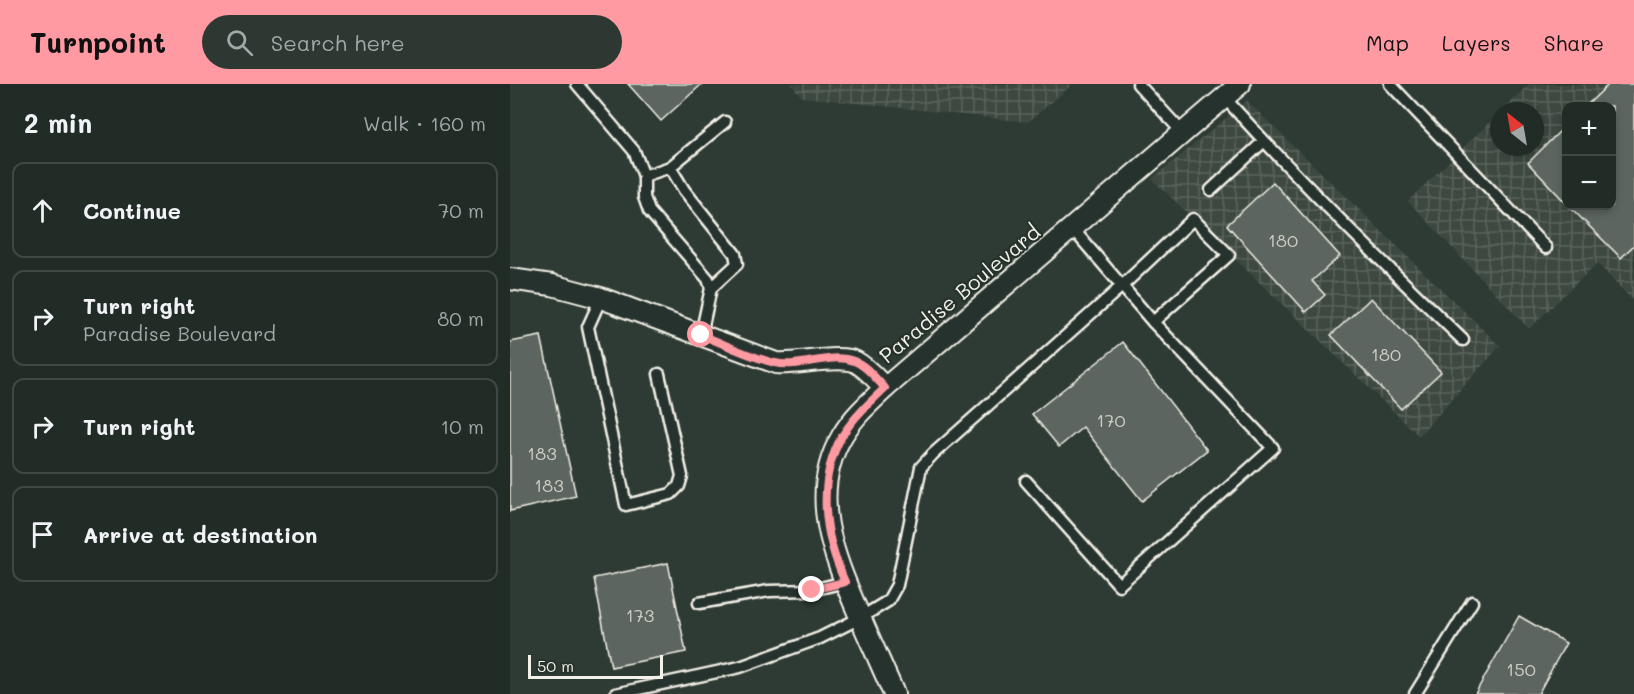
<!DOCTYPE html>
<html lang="en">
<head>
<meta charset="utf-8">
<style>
  :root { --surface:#222c27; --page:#2e3833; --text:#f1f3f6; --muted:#a2a7a7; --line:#3f4844; --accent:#ff9aa2 }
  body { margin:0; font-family:Mali,sans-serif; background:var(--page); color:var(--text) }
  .controls { position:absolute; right:18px; top:18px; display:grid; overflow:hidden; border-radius:12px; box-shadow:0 3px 9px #0003 }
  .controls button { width:54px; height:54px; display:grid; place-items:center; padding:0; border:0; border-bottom:2px solid var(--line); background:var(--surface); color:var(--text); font:30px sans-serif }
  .compass { position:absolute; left:980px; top:18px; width:54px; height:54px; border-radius:50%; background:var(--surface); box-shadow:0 3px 9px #0003; rotate:329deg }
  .scale { position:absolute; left:18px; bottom:15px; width:135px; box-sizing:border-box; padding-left:6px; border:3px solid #f4f1e8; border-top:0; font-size:16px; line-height:21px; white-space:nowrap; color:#f4f1e8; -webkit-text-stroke:4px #26332d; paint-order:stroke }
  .stop { position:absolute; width:18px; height:18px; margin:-14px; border:4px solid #ff9aa2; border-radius:50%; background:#fff }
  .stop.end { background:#ff9aa2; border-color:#fff; box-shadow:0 2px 6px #0008 }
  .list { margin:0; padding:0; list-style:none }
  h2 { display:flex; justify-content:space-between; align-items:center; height:78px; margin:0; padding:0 24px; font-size:26px }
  h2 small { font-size:20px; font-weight:400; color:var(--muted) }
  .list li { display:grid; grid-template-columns:39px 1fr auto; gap:18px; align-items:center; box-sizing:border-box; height:96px; margin:0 12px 12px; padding:0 12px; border:2px solid var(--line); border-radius:12px }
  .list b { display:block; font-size:22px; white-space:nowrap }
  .list p { margin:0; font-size:20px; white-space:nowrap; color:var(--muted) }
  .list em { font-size:20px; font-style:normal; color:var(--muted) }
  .icon { flex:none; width:33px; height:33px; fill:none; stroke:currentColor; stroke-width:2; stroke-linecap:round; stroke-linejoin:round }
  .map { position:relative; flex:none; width:1124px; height:610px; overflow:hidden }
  header { display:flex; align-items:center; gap:36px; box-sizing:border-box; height:84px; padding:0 30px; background:var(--accent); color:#111 }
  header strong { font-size:28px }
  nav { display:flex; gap:33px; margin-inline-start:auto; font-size:21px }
  .search { width:420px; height:54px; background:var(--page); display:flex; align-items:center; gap:15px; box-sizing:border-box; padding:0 21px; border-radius:33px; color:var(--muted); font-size:22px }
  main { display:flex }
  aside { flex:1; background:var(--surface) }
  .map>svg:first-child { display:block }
</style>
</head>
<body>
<header>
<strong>Turnpoint</strong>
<div class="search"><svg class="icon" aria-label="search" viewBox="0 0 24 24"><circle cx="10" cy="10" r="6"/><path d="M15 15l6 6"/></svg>Search here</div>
<nav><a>Map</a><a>Layers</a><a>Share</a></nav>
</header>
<main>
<aside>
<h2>2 min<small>Walk · 160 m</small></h2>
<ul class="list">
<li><svg class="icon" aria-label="ahead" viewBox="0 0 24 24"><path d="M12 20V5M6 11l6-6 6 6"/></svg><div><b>Continue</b></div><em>70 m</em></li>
<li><svg class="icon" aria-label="right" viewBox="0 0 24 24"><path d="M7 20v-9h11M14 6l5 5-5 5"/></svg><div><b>Turn right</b><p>Paradise Boulevard</p></div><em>80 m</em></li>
<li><svg class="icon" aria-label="right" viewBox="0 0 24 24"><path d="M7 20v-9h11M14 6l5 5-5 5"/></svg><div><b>Turn right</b></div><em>10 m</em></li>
<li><svg class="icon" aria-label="arrive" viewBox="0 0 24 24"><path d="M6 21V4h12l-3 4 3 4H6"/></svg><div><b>Arrive at destination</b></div></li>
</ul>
</aside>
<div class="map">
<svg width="1124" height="610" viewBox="0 0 1124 610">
  <defs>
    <pattern id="industrial-grid" width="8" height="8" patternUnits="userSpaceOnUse" patternTransform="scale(1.5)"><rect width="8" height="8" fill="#3c4841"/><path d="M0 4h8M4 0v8" fill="none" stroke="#59635c"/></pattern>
  </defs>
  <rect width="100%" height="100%" fill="#2e3b34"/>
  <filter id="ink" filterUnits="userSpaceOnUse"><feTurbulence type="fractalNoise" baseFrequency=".0167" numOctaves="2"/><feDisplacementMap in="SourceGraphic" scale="12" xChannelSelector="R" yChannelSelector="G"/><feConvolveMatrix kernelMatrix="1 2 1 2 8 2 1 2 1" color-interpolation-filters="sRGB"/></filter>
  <g filter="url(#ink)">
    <g fill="url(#industrial-grid)" fill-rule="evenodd">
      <path d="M281 0H563L518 38 292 13Z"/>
      <path d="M1019 0H1124V218L1087 179 1019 245 898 117 989 29V63H1025V27H991ZM1056 22H1102V122H1056Z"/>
      <path d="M737 17 990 262 909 352 642 95Z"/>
    </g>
    <g fill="#5c655e" stroke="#f4f1e8" stroke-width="1.5">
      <path d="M118 0H192L151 37Z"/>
      <path d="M1099 0H1124V161L1111 174 1059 122H1102V22H1076Z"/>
      <path d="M1056 41V119L1018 79Z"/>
      <path d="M763 98 830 172 802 197 815 211 796 228 717 141Z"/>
      <path d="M861 214 931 288 891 325 821 251Z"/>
      <path d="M31 252 66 412 0 427V258Z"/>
      <path d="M613 258 697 366 632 417 573 343 549 363 522 330Z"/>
      <path d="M158 479 176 568 101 583 84 494Z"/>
      <path d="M1009 532 1056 559 1028 610H965Z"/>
    </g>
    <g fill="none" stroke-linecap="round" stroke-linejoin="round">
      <g stroke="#f4f1e8" stroke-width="15">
        <g id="lane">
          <path d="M67 0 124 67 134 92V113L139 127 198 195 201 204 191 251"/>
          <path d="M628 0 673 49"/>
          <path d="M880 0 1036 164"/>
          <path d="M714 13C790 98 871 177 953 256"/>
          <path d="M160 83 215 38"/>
          <path d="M134 92 160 83 174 106 225 170 227 180 201 204"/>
          <path d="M701 106 753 58"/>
          <path d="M91 214 78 243 116 421 161 410 169 402 172 392 149 290"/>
          <path d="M516 397 609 501 763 364 643 238"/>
          <path d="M189 519 259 507 302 506 335 498"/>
          <path d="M105 610 230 583 310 554 350 534 378 517 387 501 411 383 423 370 612 202 683 135 719 171 643 238 562 144"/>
          <path d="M905 610 962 518"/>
        </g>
      </g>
      <g stroke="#f4f1e8" stroke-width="24">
        <g id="street">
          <path d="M0 195 42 201 91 214 266 279C287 281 330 270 346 278 357 284 366 295 375 304"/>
          <path d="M384 610C372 582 359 554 347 526 323 470 298 410 332 352 343 333 359 319 375 304L730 0"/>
        </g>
      </g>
      <use href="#lane" stroke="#26332d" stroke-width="10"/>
      <use href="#street" stroke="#26332d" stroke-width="20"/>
    </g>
  </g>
  <g fill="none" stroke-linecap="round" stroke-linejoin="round" filter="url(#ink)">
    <path stroke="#ff9aa2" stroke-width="8" d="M191 251C215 260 240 273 265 279 291 285 319 268 344 277 356 281 366 295 375 304 359 319 343 334 332 352 306 398 314 452 335 498L302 506"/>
  </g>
  <g text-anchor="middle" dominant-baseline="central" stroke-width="4.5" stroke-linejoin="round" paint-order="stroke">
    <g font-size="18" fill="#cecec6">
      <text x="773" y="156">180</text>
      <text x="876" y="270">180</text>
      <text x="601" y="336">170</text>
      <text x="32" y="369">183</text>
      <text x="39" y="401">183</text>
      <text x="130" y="531">173</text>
      <text x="1011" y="585">150</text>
    </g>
    <g font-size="21" fill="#f4f1e8" stroke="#26332d">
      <text transform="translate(449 209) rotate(-40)">Paradise Boulevard</text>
    </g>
  </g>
</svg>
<div class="controls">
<button>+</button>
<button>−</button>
</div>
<svg class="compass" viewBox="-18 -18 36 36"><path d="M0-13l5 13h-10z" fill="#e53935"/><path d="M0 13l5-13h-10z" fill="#a2a7a7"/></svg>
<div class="scale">50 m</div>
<div class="stop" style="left:191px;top:251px"></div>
<div class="stop end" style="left:302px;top:506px"></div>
</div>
</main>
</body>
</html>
